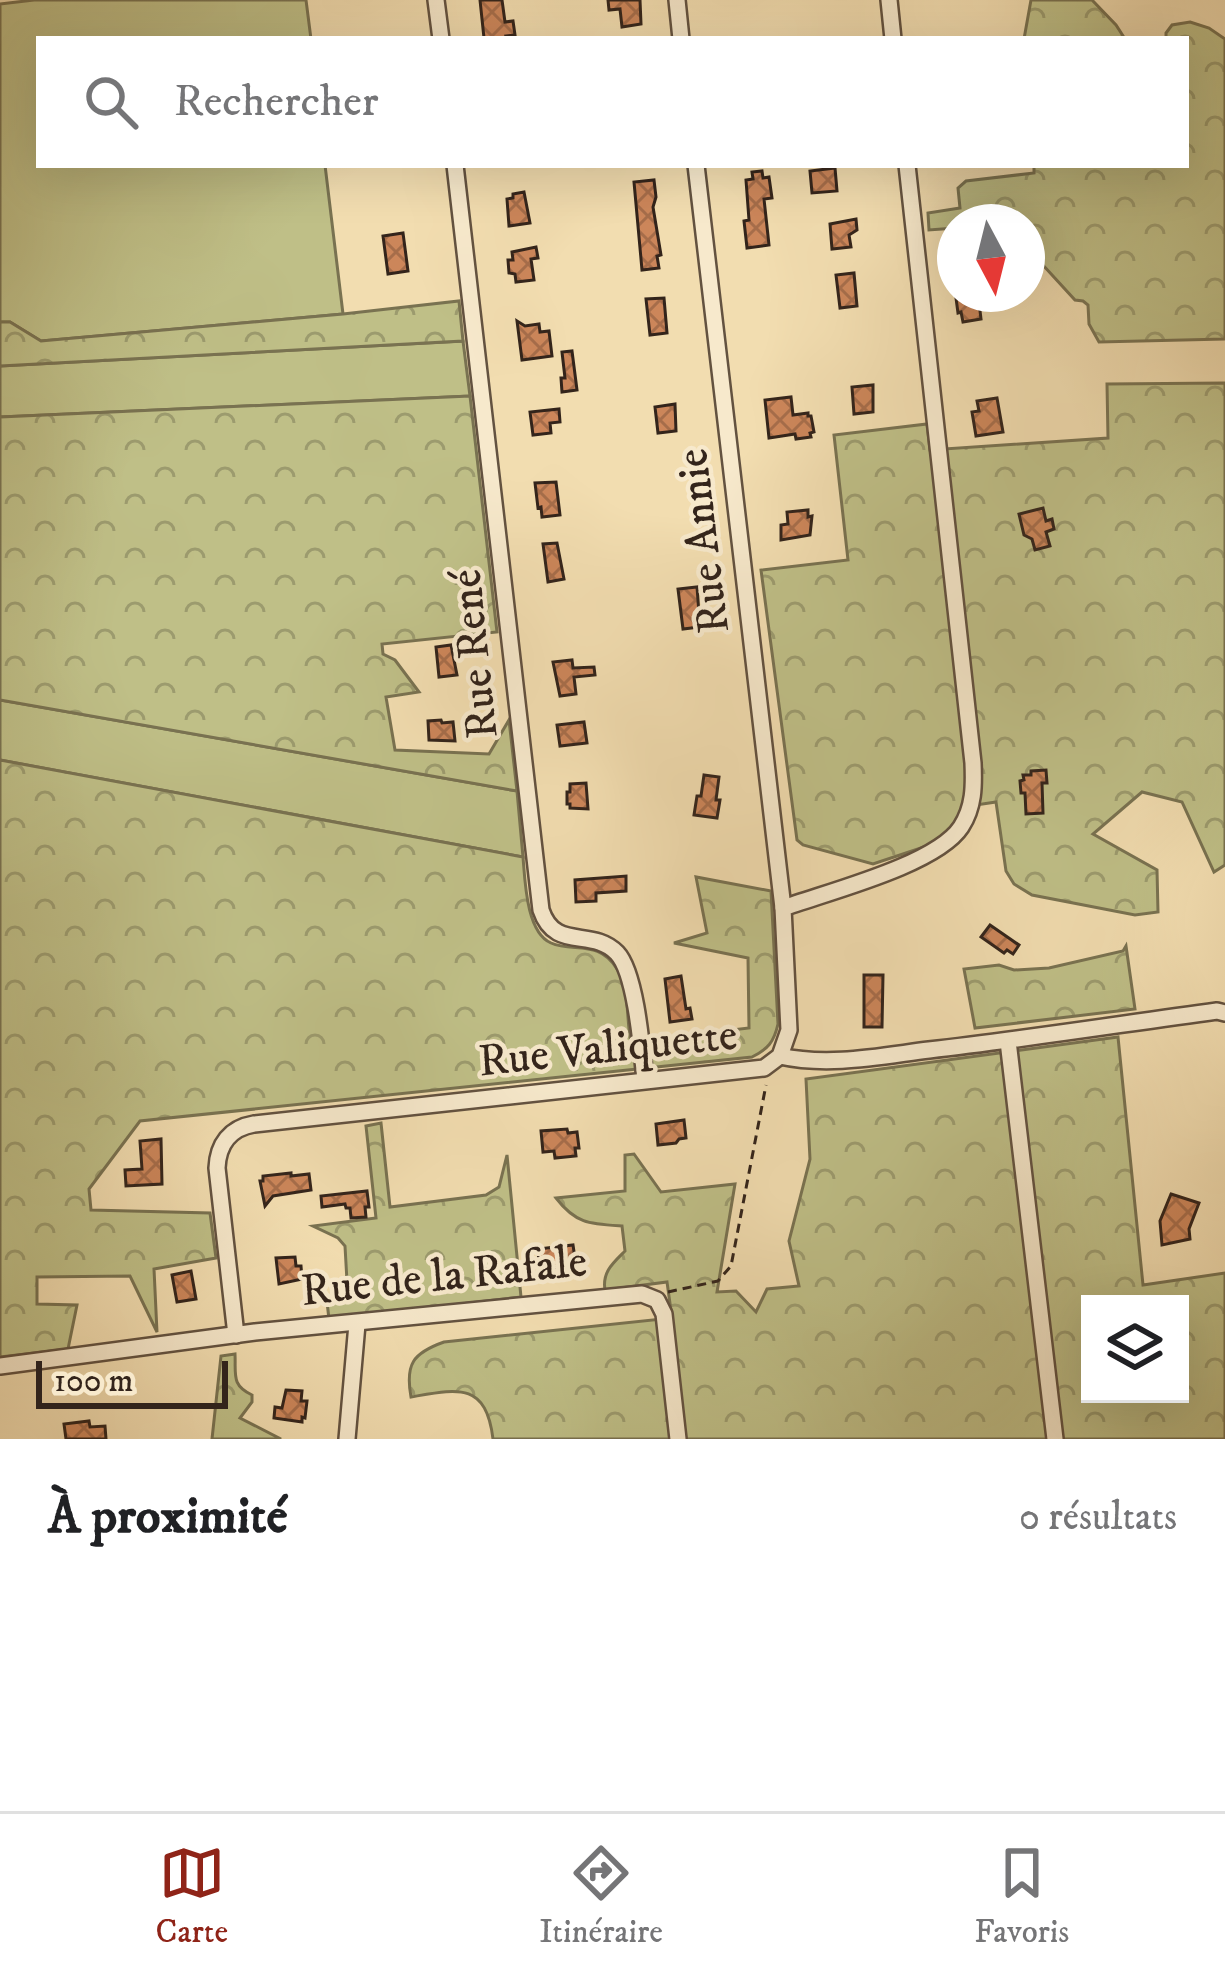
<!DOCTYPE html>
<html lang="fr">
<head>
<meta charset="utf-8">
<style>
  :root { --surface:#fff; --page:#f6f6f6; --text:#202124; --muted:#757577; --line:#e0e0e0; --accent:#8f2418 }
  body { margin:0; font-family:"IM FELL DW Pica",serif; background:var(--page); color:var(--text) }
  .controls { position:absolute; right:36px; bottom:36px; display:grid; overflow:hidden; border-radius:0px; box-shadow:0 12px 48px #0002 }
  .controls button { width:108px; height:108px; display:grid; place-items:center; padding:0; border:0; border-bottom:3px solid var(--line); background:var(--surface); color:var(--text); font:60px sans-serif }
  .compass { position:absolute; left:937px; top:204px; width:108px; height:108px; border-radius:50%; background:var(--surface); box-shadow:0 12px 48px #0002; rotate:173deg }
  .scale { position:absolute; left:36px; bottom:30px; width:192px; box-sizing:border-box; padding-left:12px; border:6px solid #33241b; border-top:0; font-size:33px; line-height:42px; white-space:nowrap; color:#33241b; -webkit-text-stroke:9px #f7e9cc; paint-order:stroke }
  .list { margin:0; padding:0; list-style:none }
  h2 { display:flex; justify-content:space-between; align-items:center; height:156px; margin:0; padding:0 48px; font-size:51px }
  h2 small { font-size:39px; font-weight:400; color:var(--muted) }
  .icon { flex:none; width:66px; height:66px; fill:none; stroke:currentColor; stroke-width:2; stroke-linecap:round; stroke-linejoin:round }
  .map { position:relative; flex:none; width:1225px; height:1439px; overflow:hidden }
  .search { position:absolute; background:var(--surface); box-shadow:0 12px 48px #0002; left:36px; right:36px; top:36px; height:132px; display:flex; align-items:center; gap:30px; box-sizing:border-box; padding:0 42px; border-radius:0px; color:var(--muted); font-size:45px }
  .sheet { height:372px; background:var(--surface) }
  nav { display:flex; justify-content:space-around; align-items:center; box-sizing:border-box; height:168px; border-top:3px solid var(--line); background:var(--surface); font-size:33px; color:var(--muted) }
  nav a { display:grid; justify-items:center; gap:6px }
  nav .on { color:var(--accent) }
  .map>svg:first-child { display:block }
</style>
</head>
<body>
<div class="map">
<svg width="1225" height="1439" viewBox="0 0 1225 1439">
  <defs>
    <pattern id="forest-crowns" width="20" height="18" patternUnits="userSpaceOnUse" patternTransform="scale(3)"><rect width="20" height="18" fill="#bfbf87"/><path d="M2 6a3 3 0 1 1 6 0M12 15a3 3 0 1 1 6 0" fill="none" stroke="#9c9b6e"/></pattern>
    <pattern id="building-cross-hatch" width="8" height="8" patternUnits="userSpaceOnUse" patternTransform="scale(3)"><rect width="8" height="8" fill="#cc865a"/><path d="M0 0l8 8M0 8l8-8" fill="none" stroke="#a66d4a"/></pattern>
  </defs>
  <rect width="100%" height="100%" fill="#f2ddb0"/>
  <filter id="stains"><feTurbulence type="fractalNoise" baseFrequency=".00167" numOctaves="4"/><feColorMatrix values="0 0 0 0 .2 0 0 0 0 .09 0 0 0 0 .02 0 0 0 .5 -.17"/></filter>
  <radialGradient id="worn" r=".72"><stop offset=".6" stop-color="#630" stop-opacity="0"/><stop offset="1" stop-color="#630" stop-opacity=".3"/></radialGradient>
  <g fill="#bfbf87" stroke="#797251" stroke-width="3">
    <path d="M34 0H306L311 39H39V165H325L343 314 41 341 10 322H0V4Z"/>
    <path d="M463 341 470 396 0 417V366Z"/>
    <path d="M0 700 517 791 523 857 0 760Z"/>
  </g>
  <g fill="url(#forest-crowns)" stroke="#797251" stroke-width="3" fill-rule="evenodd">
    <path d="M1031 0H1092L1116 25 1125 39H1024Z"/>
    <path d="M1190 22 1209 28 1225 39V339L1099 342 1089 324 1088 305 1083 301 1075 300 1042 264 1027 260V222H955V228L929 230 928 213 960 208 958 188 966 181 1034 173V165H1186V39H1166V33L1172 25Z"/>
    <path d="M459 301 463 341 0 366V322H10L41 341 343 314Z"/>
    <path d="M1225 383V865L1214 872 1182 802 1142 792 1093 834 1157 870 1158 912 1135 915 1032 895 1014 884 1006 871 996 802 962 807 956 822 943 837 924 847 873 864 803 845 797 840 761 570 848 560 834 435 927 424 930 450 1108 438 1107 384Z"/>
    <path d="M470 396 497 632 382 644 383 654 395 660 419 692 386 697 395 750 489 754 509 720 517 791 0 700V417Z"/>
    <path d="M0 760 523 857C525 880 526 932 551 943 573 953 599 939 617 969 630 989 626 1020 631 1042L749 1028 748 958 674 943 707 933 696 877 771 891 778 1024C774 1042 768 1049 752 1057L140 1121 89 1189 91 1210 210 1213 216 1258 154 1269 157 1332 130 1276 37 1277V1304L77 1305 68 1349 0 1357Z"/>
    <path d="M1126 946 1135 1009 975 1028 964 969 999 965 1014 970 1049 968 1123 951Z"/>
    <path d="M1118 1037 1143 1285 1225 1273V1439H493C486 1381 457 1389 411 1397 405 1364 413 1353 444 1342L672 1318 667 1282 605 1290C602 1272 613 1263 625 1251L622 1226C590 1224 576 1224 556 1198L625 1191V1155L634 1154 661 1192 735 1184 717 1292 736 1291 756 1312 767 1289 799 1286 789 1241 810 1159 806 1079ZM1090 1304H1180V1394H1090Z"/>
    <path d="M381 1123 390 1207 486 1195 499 1187 507 1155 521 1297 329 1319 327 1302 348 1299 345 1246 338 1238 313 1226 376 1218 366 1126Z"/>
    <path d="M235 1354C236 1375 231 1385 252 1395V1402L240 1418 281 1439H212L221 1356Z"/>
  </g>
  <g fill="url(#building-cross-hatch)" stroke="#33241b" stroke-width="3">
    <path d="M480 0H502L505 22 513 21 515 35 506 36 507 39 484 38Z"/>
    <path d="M608 0H640L641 24 622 27 620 9 609 10Z"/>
    <path d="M835 168 837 191 812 193 810 171Z"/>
    <path d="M762 171 763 178 769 177 772 198 764 199 769 245 747 248 744 221 749 220 746 180 753 179 752 172Z"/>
    <path d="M654 180 656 197 653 207 661 255 657 256 659 268 642 270 634 182Z"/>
    <path d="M524 192 530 223 509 226 507 199 513 198V194Z"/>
    <path d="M856 219 857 230 849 235 851 247 832 249 830 224Z"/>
    <path d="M403 233 408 271 388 274 383 236Z"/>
    <path d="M536 247 538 258 531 259 534 280 516 282 515 274 509 273 508 260H513L512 252Z"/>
    <path d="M854 273 857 306 840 308 836 275Z"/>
    <path d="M959 294H978L981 319 963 322 961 312 958 313 956 298H960Z"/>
    <path d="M664 298 667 333 650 335 646 299Z"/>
    <path d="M517 321 525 326 539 324 540 332 549 331 552 356 522 360Z"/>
    <path d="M572 351 577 390 562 392 561 378H565L562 352Z"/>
    <path d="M873 385V412L854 414 852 387Z"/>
    <path d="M791 397 793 415 808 413V416H811L814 432 810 433 811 437 796 439 795 434 769 438 765 400Z"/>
    <path d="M997 398 1003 432 976 436 972 412 979 411 977 401Z"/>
    <path d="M675 404 676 431 658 433 655 407Z"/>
    <path d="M559 409 560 422 550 423 551 433 533 435 530 412Z"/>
    <path d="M556 482 560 515 542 517 541 507 538 508 535 483Z"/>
    <path d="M1043 508 1046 521 1052 519 1054 529 1046 532 1050 546 1035 550 1032 539 1024 535 1019 514Z"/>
    <path d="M808 510V517L812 516 810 535 781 540V525L788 524 787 512Z"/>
    <path d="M557 543 564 579 548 582 543 544Z"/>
    <path d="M697 587 700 627 683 629 678 589Z"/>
    <path d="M451 645 457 675 439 677 436 647Z"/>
    <path d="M572 660 573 668 594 667 595 675 574 677 576 694 560 696 553 662Z"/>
    <path d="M441 720 442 723 453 722 455 741 429 740 428 721Z"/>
    <path d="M584 722 587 743 560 746 557 725Z"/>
    <path d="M1046 770 1047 783H1042L1043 813 1026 814 1025 793H1021L1020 781 1024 780 1023 775H1031V771Z"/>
    <path d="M704 775 719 777 716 800H720L717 818 694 815 697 796H701Z"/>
    <path d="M586 783 588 809 570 808V804H567V792H570V784Z"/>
    <path d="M626 876V891L596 893V901L576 902 575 880Z"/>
    <path d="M990 925 1019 945 1013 954 1007 950 1004 953 981 937Z"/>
    <path d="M864 975H883L882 1027H864Z"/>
    <path d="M681 976 686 1009 690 1008 692 1019 670 1022 665 979Z"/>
    <path d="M684 1120 686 1138 679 1139 676 1143 658 1145 656 1124Z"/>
    <path d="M567 1129 568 1133 577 1132 579 1148H575L576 1156 555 1158 554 1151 543 1152 541 1131Z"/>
    <path d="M161 1139 162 1184 126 1186 125 1170 142 1169 140 1141Z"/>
    <path d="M291 1173V1176L309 1174 311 1190 273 1196 265 1206 260 1181H263V1176Z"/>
    <path d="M367 1191 369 1207H365L366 1217 351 1218 350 1208H346L345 1204 322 1207 321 1196Z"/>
    <path d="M1171 1194 1199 1203 1189 1229 1190 1239 1162 1245 1160 1221Z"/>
    <path d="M573 1245 576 1265 549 1268V1263L539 1264 538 1249Z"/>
    <path d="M295 1257 296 1266H301L302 1279 279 1284 276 1258Z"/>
    <path d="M191 1271 196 1299 177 1302 172 1275Z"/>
    <path d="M286 1390 302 1391 301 1401H307L305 1418 302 1417V1422L274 1418 275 1407 282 1408Z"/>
    <path d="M89 1421 90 1427 105 1426 106 1439H66L64 1424Z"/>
  </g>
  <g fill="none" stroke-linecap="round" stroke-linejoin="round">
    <g stroke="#635240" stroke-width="20">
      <g id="minor">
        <path d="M436 0 441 39"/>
        <path d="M677 0 681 39"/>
        <path d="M889 0 893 39"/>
        <path d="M455 165 541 910C555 952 592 927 617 953 636 973 642 1051 645 1080"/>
        <path d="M696 165 783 908"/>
        <path d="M1008 1041 1055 1439"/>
        <path d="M780 1056C829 1067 881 1056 929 1050 1026 1039 1121 1024 1217 1011L1225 1013"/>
        <path d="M236 1335 217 1168C218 1144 230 1128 254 1124L764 1068 780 1056 789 1030 783 908C827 892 936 865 961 827 974 807 974 786 973 763L907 165"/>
        <path d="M0 1366 255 1332 642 1294 657 1300 664 1314 678 1439"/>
        <path d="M347 1439 357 1324"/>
      </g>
    </g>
    <path stroke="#33241b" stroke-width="3" stroke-dasharray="9 6" stroke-linecap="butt" d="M668 1292 718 1281 731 1266 766 1085"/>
    <use href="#minor" stroke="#f7e9cc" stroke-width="15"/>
  </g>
  <g text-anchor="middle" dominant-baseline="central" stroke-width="9" stroke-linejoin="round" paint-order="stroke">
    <g font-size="45" fill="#33241b" stroke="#f7e9cc">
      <text transform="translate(704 541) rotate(-97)">Rue Annie</text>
      <text transform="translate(475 654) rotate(-96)">Rue René</text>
      <text transform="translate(608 1049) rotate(-6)">Rue Valiquette</text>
      <text transform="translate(444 1277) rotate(-6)">Rue de la Rafale</text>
    </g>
  </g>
  <rect width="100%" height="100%" filter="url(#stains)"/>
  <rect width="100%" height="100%" fill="url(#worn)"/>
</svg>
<div class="controls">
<button><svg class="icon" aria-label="layers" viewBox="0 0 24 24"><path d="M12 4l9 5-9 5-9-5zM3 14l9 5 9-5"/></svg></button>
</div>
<svg class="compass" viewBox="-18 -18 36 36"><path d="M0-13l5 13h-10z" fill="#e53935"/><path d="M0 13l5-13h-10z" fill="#757577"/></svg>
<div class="scale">100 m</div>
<div class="search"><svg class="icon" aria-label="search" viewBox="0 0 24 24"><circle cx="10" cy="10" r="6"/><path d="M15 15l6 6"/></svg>Rechercher</div>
</div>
<section class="sheet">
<h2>À proximité<small>0 résultats</small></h2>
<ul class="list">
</ul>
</section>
<nav>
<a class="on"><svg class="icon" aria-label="map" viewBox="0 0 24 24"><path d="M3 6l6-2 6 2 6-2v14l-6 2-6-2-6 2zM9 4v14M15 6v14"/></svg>Carte</a>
<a><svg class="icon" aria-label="directions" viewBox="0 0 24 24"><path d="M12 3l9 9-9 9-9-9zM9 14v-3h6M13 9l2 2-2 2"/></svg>Itinéraire</a>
<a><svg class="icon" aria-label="saved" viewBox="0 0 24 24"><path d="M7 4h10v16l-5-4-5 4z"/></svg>Favoris</a>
</nav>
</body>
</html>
